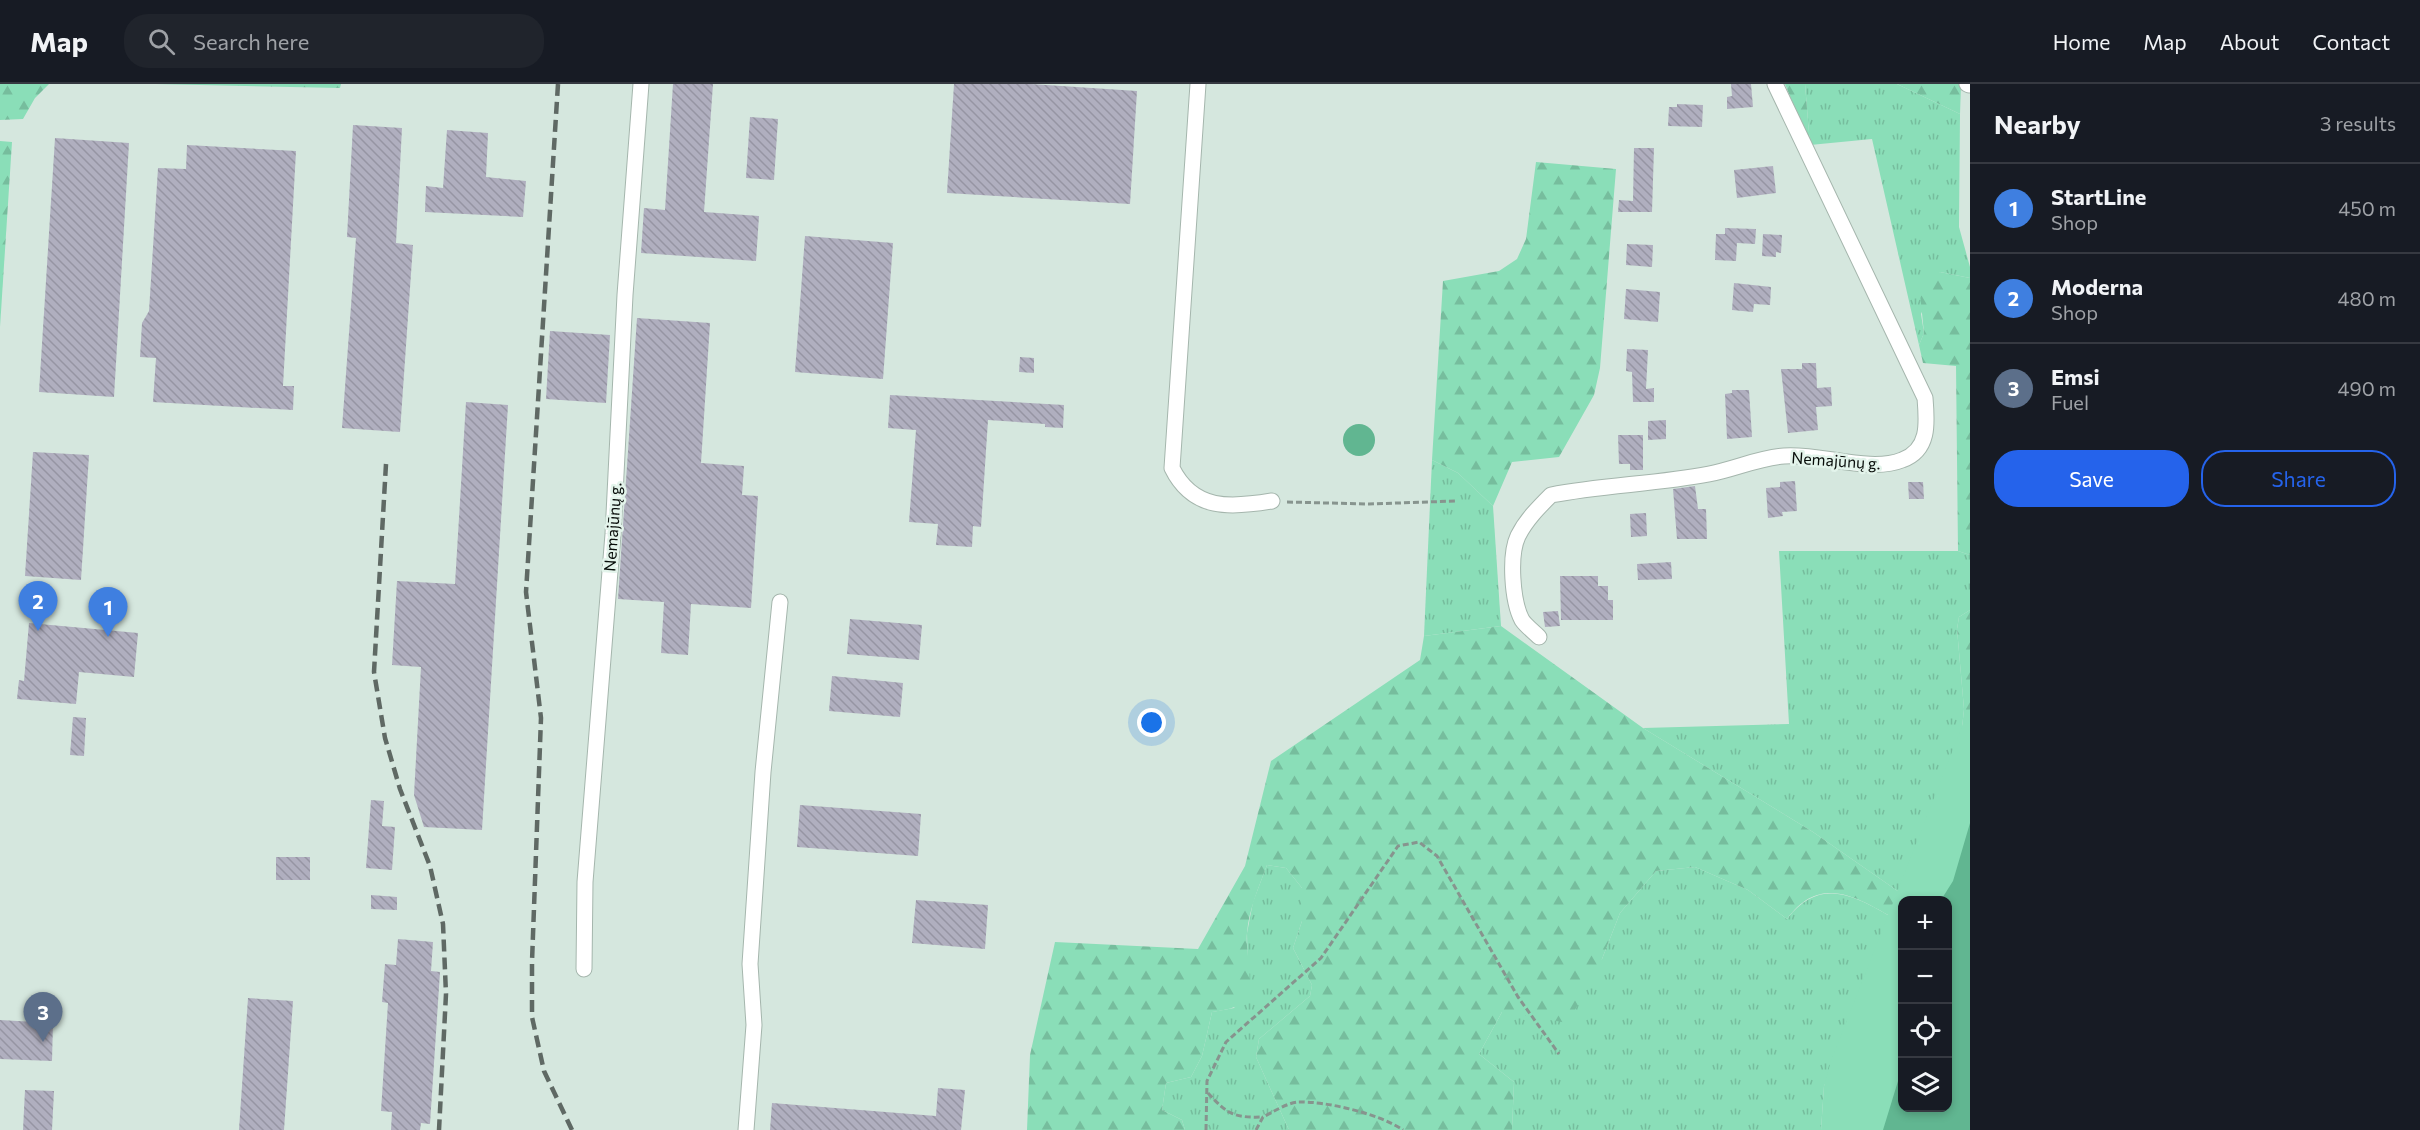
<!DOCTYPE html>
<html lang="en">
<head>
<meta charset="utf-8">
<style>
  :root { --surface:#171b24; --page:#20242c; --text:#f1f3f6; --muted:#9ea1a6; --line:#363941; --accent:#2563eb }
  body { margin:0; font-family:Commissioner,sans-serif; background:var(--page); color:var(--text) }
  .controls { position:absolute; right:18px; bottom:18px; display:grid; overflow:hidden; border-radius:12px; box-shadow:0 3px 9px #0003 }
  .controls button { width:54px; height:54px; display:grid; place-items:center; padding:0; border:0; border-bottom:2px solid var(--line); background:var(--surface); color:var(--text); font:30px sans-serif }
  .you { position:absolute; left:1152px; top:639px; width:21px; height:21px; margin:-15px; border:4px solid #fff; border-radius:50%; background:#1a73e8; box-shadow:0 0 0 9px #1a73e833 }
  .badge { display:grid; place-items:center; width:39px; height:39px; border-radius:50%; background:var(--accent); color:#fff; font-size:20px; font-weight:700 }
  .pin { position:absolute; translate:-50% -50px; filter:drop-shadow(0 2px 3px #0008) }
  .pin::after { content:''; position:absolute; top:32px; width:21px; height:18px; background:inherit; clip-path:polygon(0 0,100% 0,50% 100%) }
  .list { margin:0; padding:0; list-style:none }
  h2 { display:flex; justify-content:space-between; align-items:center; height:78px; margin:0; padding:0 24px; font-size:26px }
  h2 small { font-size:20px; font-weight:400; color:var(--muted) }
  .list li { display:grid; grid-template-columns:39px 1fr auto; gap:18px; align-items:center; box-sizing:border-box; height:90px; padding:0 24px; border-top:2px solid var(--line) }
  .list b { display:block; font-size:22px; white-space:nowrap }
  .list p { margin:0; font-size:20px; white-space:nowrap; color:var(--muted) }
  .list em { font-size:20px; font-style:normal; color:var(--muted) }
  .actions { display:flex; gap:12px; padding:18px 24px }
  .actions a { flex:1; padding:14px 0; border:2px solid var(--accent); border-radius:24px; text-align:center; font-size:21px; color:var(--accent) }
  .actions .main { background:var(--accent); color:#fff }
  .icon { flex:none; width:33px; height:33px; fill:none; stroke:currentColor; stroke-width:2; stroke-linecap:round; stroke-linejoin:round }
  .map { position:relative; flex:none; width:1970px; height:1046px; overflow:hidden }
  header { display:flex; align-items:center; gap:36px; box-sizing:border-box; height:84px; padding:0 30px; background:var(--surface); border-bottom:2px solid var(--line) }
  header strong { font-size:28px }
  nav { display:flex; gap:33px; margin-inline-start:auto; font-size:21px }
  .search { width:420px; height:54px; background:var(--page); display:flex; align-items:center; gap:15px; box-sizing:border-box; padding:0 21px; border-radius:24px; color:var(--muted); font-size:22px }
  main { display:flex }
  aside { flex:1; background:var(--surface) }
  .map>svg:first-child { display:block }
</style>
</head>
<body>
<header>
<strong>Map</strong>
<div class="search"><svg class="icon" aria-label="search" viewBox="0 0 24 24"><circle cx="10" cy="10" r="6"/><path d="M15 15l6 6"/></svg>Search here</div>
<nav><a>Home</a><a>Map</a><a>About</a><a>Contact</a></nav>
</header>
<main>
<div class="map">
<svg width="1970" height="1046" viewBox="0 0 1970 1046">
  <defs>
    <pattern id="grass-tufts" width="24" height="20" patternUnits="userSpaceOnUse" patternTransform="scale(1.5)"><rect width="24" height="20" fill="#8adeb8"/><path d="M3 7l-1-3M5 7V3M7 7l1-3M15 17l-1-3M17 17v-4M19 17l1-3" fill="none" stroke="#76bd9d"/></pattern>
    <pattern id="forest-firs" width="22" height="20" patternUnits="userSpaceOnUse" patternTransform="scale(1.5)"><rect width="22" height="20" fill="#8adeb8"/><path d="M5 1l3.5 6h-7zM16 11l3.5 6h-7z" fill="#76bd9d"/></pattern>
    <pattern id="building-back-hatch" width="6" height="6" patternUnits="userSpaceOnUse" patternTransform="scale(1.5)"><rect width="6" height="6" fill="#b0afbf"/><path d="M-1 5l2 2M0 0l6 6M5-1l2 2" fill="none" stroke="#9695a3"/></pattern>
  </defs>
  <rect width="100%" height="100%" fill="#d5e7de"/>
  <g fill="url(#grass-tufts)">
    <path d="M1805 0H1897L1960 30 1959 143 1970 183V194L1940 188 1921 230 1924 249 1919 261 1872 55 1810 61Z"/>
    <path d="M1432 376 1458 389 1493 422 1501 542 1424 552Z"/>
    <path d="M1779 467H1958L1970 471V526L1959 533 1957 545 1964 625 1957 693 1902 810 1813 748 1643 644 1789 640Z"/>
    <path d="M1267 781 1286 784 1302 804V837L1293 864 1312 901 1310 912 1259 955 1256 973 1289 1046H1185L1182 1036 1162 1026 1166 999 1191 993 1202 972 1212 928 1234 924 1248 902 1247 849 1253 818Z"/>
    <path d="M1695 783 1748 806 1787 835C1823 788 1861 816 1902 839L1824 1002 1821 1046H1512L1514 998 1479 970 1502 928 1602 875 1620 829 1656 787Z"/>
  </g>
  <g fill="url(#forest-firs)">
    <path d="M0 0H49L35 14 23 35 0 36Z"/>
    <path d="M155 0H341L340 4Z"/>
    <path d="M1785 0H1805L1810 61Z"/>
    <path d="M1897 0H1961L1960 30Z"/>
    <path d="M0 57 12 58 0 243Z"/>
    <path d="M1536 78 1616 85 1600 284 1594 311 1559 373 1512 378 1493 422 1458 389 1432 376 1443 197 1499 187 1517 175 1526 155Z"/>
    <path d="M1940 188 1970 194V471L1958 467 1956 282 1923 279 1919 261 1924 249 1920 210 1925 197Z"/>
    <path d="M1970 526V739L1902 816V839C1861 816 1822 787 1787 835L1748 806 1695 783 1656 787 1620 829 1602 875 1568 939 1502 928 1479 970 1514 998 1512 1046H1289L1256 973 1259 955 1310 912 1312 901 1293 864 1302 837V804L1286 784 1267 781C1259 803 1249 825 1247 849 1245 868 1255 895 1245 914 1240 925 1223 926 1212 928L1202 972 1191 993 1166 999 1162 1026 1182 1036 1185 1046H1027L1030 971 1055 858 1198 865 1245 782 1271 677 1420 576 1424 552 1501 542 1643 644 1813 748 1902 810 1957 693 1964 625 1957 545 1959 533Z"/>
  </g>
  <path fill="#8adeb8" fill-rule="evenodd" d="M1970 639V1046H1821L1824 1002 1831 977 1963 640ZM1902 816H1948V1024H1902Z"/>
  <g fill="#61b691">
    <circle cx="1359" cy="356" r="16"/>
    <path d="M1970 739V1046H1883L1902 984V1024H1948V816H1941L1953 797Z"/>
  </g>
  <g fill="url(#building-back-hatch)">
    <path d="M673 0H713L704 128 759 132 756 177 641 169 644 124 665 126Z"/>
    <path d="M954 0H1031L1137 7 1130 120 947 109Z"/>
    <path d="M1731 0H1751L1753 23 1727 25V13L1732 12Z"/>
    <path d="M1677 20 1703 21 1702 43 1668 42 1669 23H1677Z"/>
    <path d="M750 33 778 35 774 96 746 94Z"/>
    <path d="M353 41 402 44 396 159 413 161 400 348 342 344 356 154 347 153Z"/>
    <path d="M447 46 488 49 486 93 526 97 523 133 425 128 426 102 443 104Z"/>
    <path d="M55 54 129 59 114 313 39 308Z"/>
    <path d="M187 61 296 67 283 302H294L293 326 153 318 156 274 140 273 142 239 149 227 158 84 186 85Z"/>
    <path d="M1634 64H1654L1652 128H1618L1619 116 1633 117Z"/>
    <path d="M1773 82 1776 109 1737 114 1734 86Z"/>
    <path d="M1725 144 1756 145 1755 160 1737 159 1736 177 1715 176 1716 150H1725Z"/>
    <path d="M1763 150 1782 151 1781 169 1776 168V173L1762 172Z"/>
    <path d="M805 152 893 159 883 295 795 288Z"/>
    <path d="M1627 160 1653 161 1652 183 1626 181Z"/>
    <path d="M1734 199 1771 203 1770 221 1754 220 1753 228 1732 226Z"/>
    <path d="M1626 205 1660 208 1658 238 1624 235Z"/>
    <path d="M637 234 710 239 701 379 744 382 742 411 758 412 751 524 691 520 688 571 661 569 664 518 618 515Z"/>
    <path d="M550 247 610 251 606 319 546 315Z"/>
    <path d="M1627 265 1648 266 1646 305 1654 304V318H1633L1632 288 1626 287Z"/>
    <path d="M1020 273 1034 274V289L1019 288Z"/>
    <path d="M1802 279H1816L1817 304 1831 303 1832 322 1816 323 1818 346 1788 349 1781 285H1802Z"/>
    <path d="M1732 306H1749L1752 353 1727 355 1725 310 1732 309Z"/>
    <path d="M890 311 1064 321 1063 344 1045 343V340L988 336 981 443 973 442 972 463 936 461 938 440 909 438 916 346 888 344Z"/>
    <path d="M466 318 508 321 482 746 424 743 414 711 421 583 392 581 397 497 455 500Z"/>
    <path d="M1666 336V355L1648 356V337Z"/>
    <path d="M1618 351H1643V386H1630V380H1619Z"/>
    <path d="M33 368 89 371 81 496 25 492Z"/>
    <path d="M1795 397 1797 427 1782 428 1783 432 1768 434 1766 404 1780 403V398Z"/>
    <path d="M1908 398H1923L1924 415H1909Z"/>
    <path d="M1695 402 1698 425H1706L1707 455H1677L1673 405Z"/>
    <path d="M1646 429 1647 452 1631 453 1630 430Z"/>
    <path d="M1671 478 1672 495 1638 496 1637 480Z"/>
    <path d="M1560 492H1598V502H1608V516H1613V536H1561Z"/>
    <path d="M1558 527 1560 542 1545 543 1543 528Z"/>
    <path d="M850 535 922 541 919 576 847 570Z"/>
    <path d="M29 539 138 549 134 593 79 588 76 620 17 615 19 596 24 597Z"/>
    <path d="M832 592 903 599 900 633 829 627Z"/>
    <path d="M73 633 86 634 84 672 70 671Z"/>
    <path d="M371 716 384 717 382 742 395 743 392 786 366 784Z"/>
    <path d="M800 721 921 730 918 772 797 763Z"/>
    <rect x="276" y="773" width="34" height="23"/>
    <path d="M371 811 397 813V826L371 825Z"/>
    <path d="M916 816 988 821 985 865 912 859Z"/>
    <path d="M398 855 433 858 431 887 440 888 430 1040 421 1039 420 1046H391L392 1028 381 1027 388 919 382 918 385 880 396 881Z"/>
    <path d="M248 914 293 917 284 1046H239Z"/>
    <path d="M0 936 53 939 52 977 0 975Z"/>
    <path d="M938 1004 965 1006 961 1046H770L772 1019 936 1032Z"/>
    <path d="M25 1006 54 1007 52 1046H23Z"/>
  </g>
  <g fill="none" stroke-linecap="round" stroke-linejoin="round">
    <g stroke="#a5b6ad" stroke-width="17">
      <g id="minor">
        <path d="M1198 0 1172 384C1193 427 1231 424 1272 417"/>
        <path d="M1967 0 1969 1"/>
        <path d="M1539 553C1534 548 1526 542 1522 536 1512 517 1509 471 1518 452 1526 436 1538 424 1551 411 1603 401 1657 400 1709 390 1735 385 1758 374 1784 372 1820 369 1870 389 1902 376 1930 366 1927 338 1925 314L1775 0"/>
        <path d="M584 885 585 798 613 450 625 211 641 0"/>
        <path d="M746 1046 754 941 750 880 763 688 780 518"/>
      </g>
    </g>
    <g stroke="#87948e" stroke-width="3" stroke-dasharray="6 3" stroke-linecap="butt">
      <path d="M1287 418 1369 420 1456 417"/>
      <path d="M1208 1009C1227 1030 1234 1034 1263 1033"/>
      <path d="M1206 1046 1207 997 1226 958 1321 874 1398 762 1419 758 1437 772 1518 913 1559 970"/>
      <path d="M1256 1046 1263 1033C1273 1028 1287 1019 1298 1018 1326 1017 1380 1030 1403 1046"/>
    </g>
    <use href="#minor" stroke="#fff" stroke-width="15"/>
    <g stroke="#5f6964" stroke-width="4.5" stroke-dasharray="12 6" stroke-linecap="butt">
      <path d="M558 0 526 508 541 634 532 878V933L544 987 572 1046"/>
      <path d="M386 380 374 588 385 654 400 705 430 782 443 840 446 910 439 1046"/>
    </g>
  </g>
  <g text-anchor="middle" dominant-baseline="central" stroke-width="5" stroke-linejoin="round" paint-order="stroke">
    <g font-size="16" fill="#080d0a" stroke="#e3f4eb">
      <text transform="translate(1836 376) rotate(4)">Nemajūnų g.</text>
      <text transform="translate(612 443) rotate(-86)">Nemajūnų g.</text>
    </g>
  </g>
</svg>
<div class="controls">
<button>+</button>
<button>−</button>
<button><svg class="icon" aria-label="locate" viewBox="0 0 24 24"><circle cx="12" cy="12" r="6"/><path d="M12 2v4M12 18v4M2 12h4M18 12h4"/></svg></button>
<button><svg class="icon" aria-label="layers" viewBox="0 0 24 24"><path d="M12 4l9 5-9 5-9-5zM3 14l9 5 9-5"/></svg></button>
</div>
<div class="you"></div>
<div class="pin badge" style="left:108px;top:553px;background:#3f7fe0">1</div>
<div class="pin badge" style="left:38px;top:547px;background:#3f7fe0">2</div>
<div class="pin badge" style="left:43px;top:958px;background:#5c6f8a">3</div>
</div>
<aside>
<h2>Nearby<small>3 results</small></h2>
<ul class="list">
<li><span class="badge" style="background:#3f7fe0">1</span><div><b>StartLine</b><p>Shop</p></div><em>450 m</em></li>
<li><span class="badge" style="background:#3f7fe0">2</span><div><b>Moderna</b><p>Shop</p></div><em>480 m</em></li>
<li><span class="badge" style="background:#5c6f8a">3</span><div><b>Emsi</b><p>Fuel</p></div><em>490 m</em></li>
</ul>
<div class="actions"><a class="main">Save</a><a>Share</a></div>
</aside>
</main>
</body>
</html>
